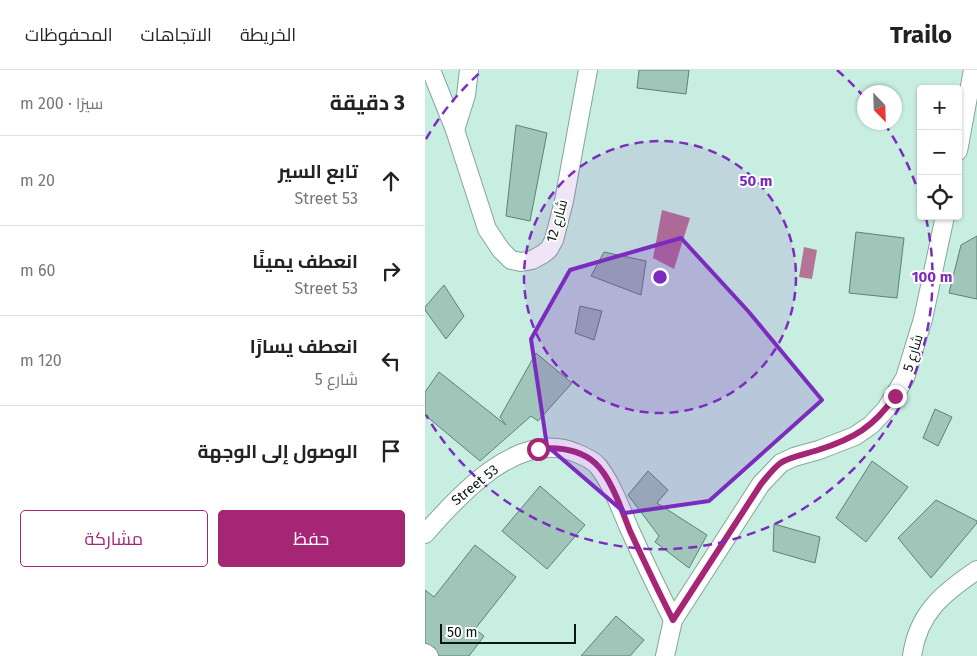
<!DOCTYPE html>
<html lang="ar">
<head>
<meta charset="utf-8">
<style>
  :root { --surface:#fff; --page:#f2f2f2; --text:#222; --muted:#767676; --line:#e0e0e0; --accent:#a62676 }
  body { margin:0; font-family:"Fira Sans",Cairo,sans-serif; background:var(--page); color:var(--text); direction:rtl }
  .controls { position:absolute; right:15px; top:15px; display:grid; overflow:hidden; border-radius:5px; box-shadow:0 1px 4px #0004 }
  .controls button { width:45px; height:45px; display:grid; place-items:center; padding:0; border:0; border-bottom:1px solid var(--line); background:var(--surface); color:var(--text); font:25px sans-serif }
  .compass { position:absolute; left:432px; top:15px; width:45px; height:45px; border-radius:50%; background:var(--surface); box-shadow:0 1px 4px #0004; rotate:157deg }
  .scale { position:absolute; left:15px; bottom:12px; width:136px; box-sizing:border-box; padding-left:5px; border:2px solid #091814; border-top:0; font-size:14px; line-height:18px; white-space:nowrap; color:#091814; -webkit-text-stroke:4px #fff; paint-order:stroke }
  .stop { position:absolute; width:15px; height:15px; margin:-11px; border:4px solid #a62676; border-radius:50%; background:#fff }
  .stop.end { background:#a62676; border-color:#fff; box-shadow:0 1px 5px #0008 }
  .list { margin:0; padding:0; list-style:none }
  h2 { display:flex; justify-content:space-between; align-items:center; height:65px; margin:0; padding:0 20px; font-size:21px }
  h2 small { font-size:16px; font-weight:400; color:var(--muted) }
  .list li { display:grid; grid-template-columns:32px 1fr auto; gap:15px; align-items:center; box-sizing:border-box; height:90px; padding:0 20px; border-top:1px solid var(--line) }
  .list b { display:block; font-size:19px; white-space:nowrap }
  .list p { margin:0; font-size:16px; white-space:nowrap; color:var(--muted) }
  .list em { font-size:16px; font-style:normal; color:var(--muted) }
  .actions { display:flex; gap:10px; padding:15px 20px }
  .actions a { flex:1; padding:11px 0; border:1px solid var(--accent); border-radius:5px; text-align:center; font-size:18px; color:var(--accent) }
  .actions .main { background:var(--accent); color:#fff }
  .icon { flex:none; width:28px; height:28px; fill:none; stroke:currentColor; stroke-width:2; stroke-linecap:round; stroke-linejoin:round }
  .map { position:relative; flex:none; width:552px; height:586px; overflow:hidden; direction:ltr }
  header { display:flex; align-items:center; gap:30px; box-sizing:border-box; height:70px; padding:0 25px; background:var(--surface); border-bottom:1px solid var(--line) }
  header strong { font-size:24px }
  nav { display:flex; gap:28px; margin-inline-start:auto; font-size:18px }
  main { display:flex }
  aside { flex:1; background:var(--surface) }
  .map>svg:first-child { display:block }
</style>
</head>
<body>
<header>
<strong>Trailo</strong>
<nav><a>الخريطة</a><a>الاتجاهات</a><a>المحفوظات</a></nav>
</header>
<main>
<div class="map">
<svg width="552" height="586" viewBox="0 0 552 586">
  <rect width="100%" height="100%" fill="#c8eee1"/>
  <g fill="#b47495">
    <path d="M237 140 265 148 249 199 228 188Z"/>
    <path d="M379 177 392 180 387 209 374 207Z"/>
  </g>
  <g fill="#a0c5b9" stroke="#5d8175">
    <path d="M214 0H264L261 24 212 18Z"/>
    <path d="M91 55 122 63 105 151 81 146Z"/>
    <path d="M431 162 479 168 472 228 424 223Z"/>
    <path d="M552 166V229L524 223 536 175Z"/>
    <path d="M179 182 221 191 216 225 166 206Z"/>
    <path d="M19 215 39 246 21 269 0 240V237Z"/>
    <path d="M155 236 177 241 169 270 150 263Z"/>
    <path d="M111 283 147 313 113 351 106 346 55 391 0 345V322L14 302 81 355 75 347Z"/>
    <path d="M510 339 527 347 513 376 498 368Z"/>
    <path d="M447 391 483 417 441 472 411 448Z"/>
    <path d="M223 401 243 420 232 433 282 465 264 498 230 472 234 466 203 425Z"/>
    <path d="M115 416 160 455 122 499 77 461Z"/>
    <path d="M511 430 552 451V453L506 508 473 468Z"/>
    <path d="M349 454 395 467 390 493 348 481Z"/>
    <path d="M50 475 91 507 50 559 59 566 44 586H14L10 578 0 573V520L9 527Z"/>
    <path d="M191 546 219 570 205 586H156Z"/>
  </g>
  <g fill="none" stroke-linecap="round" stroke-linejoin="round">
    <g stroke="#81a69a" stroke-width="20">
      <g id="street">
        <path d="M6 0 30 60 62 159 76 180 86 190 96 192 107 190 118 184 124 179 129 170 139 131 163 0"/>
        <path d="M30 60 41 25 44 0"/>
        <path d="M533 81 548 0"/>
        <path d="M0 464C33 426 94 358 151 383 159 386 168 390 173 396 187 414 195 437 204 458 218 489 233 520 248 550"/>
        <path d="M0 583 4 586"/>
        <path d="M240 586 248 550 336 414 356 393 369 387 394 380 430 366 446 355 461 339 480 308 498 249 520 146"/>
        <path d="M487 586C493 543 518 523 552 500"/>
      </g>
    </g>
    <use href="#street" stroke="#fff" stroke-width="18"/>
  </g>
  <g fill="none" stroke-linecap="round" stroke-linejoin="round">
    <path stroke="#a62676" stroke-width="6" d="M113 379C133 377 154 379 170 393 186 407 197 441 205 461 219 491 233 521 248 550L336 414C342 407 349 397 357 392 368 386 381 384 393 380 428 369 449 357 470 326"/>
  </g>
  <path fill="#7b2cbf" fill-opacity="0.2" stroke="#7b2cbf" stroke-width="4" stroke-linejoin="round" d="M256 168 323 241 397 330 284 431 200 443 122 376 106 269 145 200Z"/>
  <circle cx="235" cy="207" r="136" fill="#7b2cbf" fill-opacity=".12"/>
  <g fill="none" stroke="#7b2cbf" stroke-width="2.5" stroke-dasharray="9 6">
    <circle cx="235" cy="207" r="136"/>
    <path d="M1 69A272 272 0 0 1 58 0M412 0A272 272 0 0 1 439 27M459 53A272 272 0 0 1 495 127M501 148A272 272 0 0 1 1 345"/>
  </g>
  <g text-anchor="middle" dominant-baseline="central" stroke-width="4" stroke-linejoin="round" paint-order="stroke">
    <g font-size="14" fill="#091814" stroke="#fff">
      <text transform="translate(132 151) rotate(-74)">شارع 12</text>
      <text transform="translate(488 283) rotate(-73)">شارع 5</text>
      <text transform="translate(50 415) rotate(-39)">Street 53</text>
    </g>
  </g>
  <circle cx="235" cy="207" r="8" fill="#7b2cbf" stroke="#fff" stroke-width="2.5"/>
  <g font-size="15" text-anchor="middle" font-weight="bold" fill="#7b2cbf" stroke="#fff" stroke-width="4" stroke-linejoin="round" paint-order="stroke">
    <text x="331" y="116">50 m</text>
    <text x="507" y="212">100 m</text>
  </g>
</svg>
<div class="controls">
<button>+</button>
<button>−</button>
<button><svg class="icon" aria-label="locate" viewBox="0 0 24 24"><circle cx="12" cy="12" r="6"/><path d="M12 2v4M12 18v4M2 12h4M18 12h4"/></svg></button>
</div>
<svg class="compass" viewBox="-18 -18 36 36"><path d="M0-13l5 13h-10z" fill="#e53935"/><path d="M0 13l5-13h-10z" fill="#767676"/></svg>
<div class="scale">50 m</div>
<div class="stop" style="left:113px;top:379px"></div>
<div class="stop end" style="left:470px;top:326px"></div>
</div>
<aside>
<h2>3 دقيقة<small>سيرًا · 200 m</small></h2>
<ul class="list">
<li><svg class="icon" aria-label="ahead" viewBox="0 0 24 24"><path d="M12 20V5M6 11l6-6 6 6"/></svg><div><b>تابع السير</b><p>Street 53</p></div><em>20 m</em></li>
<li><svg class="icon" aria-label="right" viewBox="0 0 24 24"><path d="M7 20v-9h11M14 6l5 5-5 5"/></svg><div><b>انعطف يمينًا</b><p>Street 53</p></div><em>60 m</em></li>
<li><svg class="icon" aria-label="left" viewBox="0 0 24 24"><path d="M17 20v-9H6M10 6l-5 5 5 5"/></svg><div><b>انعطف يسارًا</b><p>شارع 5</p></div><em>120 m</em></li>
<li><svg class="icon" aria-label="arrive" viewBox="0 0 24 24"><path d="M6 21V4h12l-3 4 3 4H6"/></svg><div><b>الوصول إلى الوجهة</b></div></li>
</ul>
<div class="actions"><a class="main">حفظ</a><a>مشاركة</a></div>
</aside>
</main>
</body>
</html>
